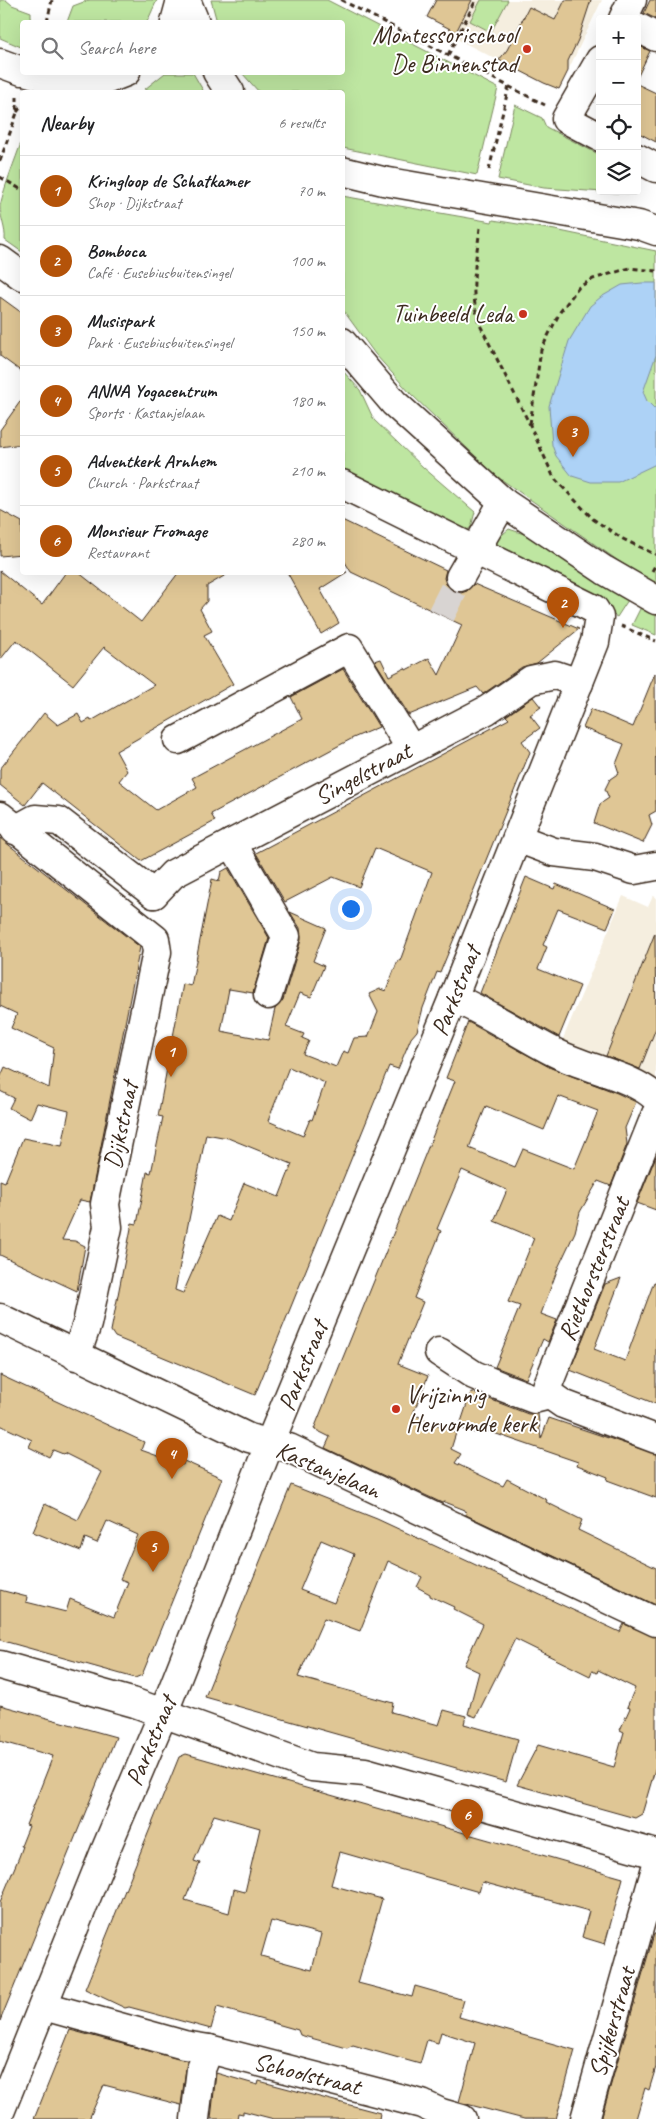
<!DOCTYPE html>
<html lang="en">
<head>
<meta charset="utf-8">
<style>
  :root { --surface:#fff; --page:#f6f6f6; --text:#202124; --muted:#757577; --line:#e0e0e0; --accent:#b45309 }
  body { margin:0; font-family:Caveat,sans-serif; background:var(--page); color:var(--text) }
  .controls { position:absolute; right:15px; top:15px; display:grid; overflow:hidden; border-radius:5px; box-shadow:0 5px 20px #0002 }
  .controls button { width:45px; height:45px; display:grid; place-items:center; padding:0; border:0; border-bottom:1px solid var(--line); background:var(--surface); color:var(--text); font:25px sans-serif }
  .you { position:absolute; left:350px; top:908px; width:18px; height:18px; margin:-12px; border:4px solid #fff; border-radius:50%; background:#1a73e8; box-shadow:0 0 0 8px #1a73e833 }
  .badge { display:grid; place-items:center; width:32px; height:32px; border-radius:50%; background:var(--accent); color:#fff; font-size:16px; font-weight:700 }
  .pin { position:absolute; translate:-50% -41px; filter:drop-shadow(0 1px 2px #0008) }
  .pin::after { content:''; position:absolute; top:26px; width:18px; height:15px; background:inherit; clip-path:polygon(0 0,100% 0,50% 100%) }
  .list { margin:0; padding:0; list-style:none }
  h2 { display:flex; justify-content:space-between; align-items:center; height:65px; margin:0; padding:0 20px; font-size:21px }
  h2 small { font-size:16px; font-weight:400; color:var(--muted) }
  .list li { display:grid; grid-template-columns:32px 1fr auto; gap:15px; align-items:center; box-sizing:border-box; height:70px; padding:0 20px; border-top:1px solid var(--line) }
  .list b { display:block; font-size:19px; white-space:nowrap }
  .list p { margin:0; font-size:16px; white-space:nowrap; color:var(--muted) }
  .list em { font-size:16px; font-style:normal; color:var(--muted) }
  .icon { flex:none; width:28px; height:28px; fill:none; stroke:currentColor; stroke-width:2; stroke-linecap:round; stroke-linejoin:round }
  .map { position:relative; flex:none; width:656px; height:2119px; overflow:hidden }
  .search { position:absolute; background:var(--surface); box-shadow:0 5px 20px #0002; left:20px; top:20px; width:325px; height:55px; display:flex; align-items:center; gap:12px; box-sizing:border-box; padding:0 18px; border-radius:5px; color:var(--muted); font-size:19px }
  .panel { position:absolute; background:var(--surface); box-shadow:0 5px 20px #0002; left:20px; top:90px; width:325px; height:485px; border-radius:5px }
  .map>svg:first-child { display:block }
</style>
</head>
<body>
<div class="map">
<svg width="656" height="2119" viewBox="0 0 656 2119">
  <rect width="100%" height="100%" fill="#fff"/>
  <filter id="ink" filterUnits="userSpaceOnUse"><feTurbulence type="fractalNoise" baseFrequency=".02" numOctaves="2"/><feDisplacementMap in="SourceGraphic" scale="10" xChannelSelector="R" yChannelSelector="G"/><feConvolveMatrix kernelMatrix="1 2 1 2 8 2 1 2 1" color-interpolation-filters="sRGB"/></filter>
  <g filter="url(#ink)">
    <g fill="#f5eedf">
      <path d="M472 0H602L559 89 521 72 453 37Z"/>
      <path d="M623 896 648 907 653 896 656 897V1083L562 1041Z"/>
    </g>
    <g fill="#bee6a1" stroke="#7c8860">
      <path d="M0 0H6L12 5 31 12V22H22L21 47 0 38Z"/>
      <path d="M89 0H157L147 22H67L73 6Z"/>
      <path d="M211 0H327L498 88 477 175 343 148 342 92H259L242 73 342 72V22H217Z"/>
      <path d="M481 0H508L491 32 470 21Z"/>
      <path d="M165 73H193L204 92H151L145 89Z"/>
      <path d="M515 105 542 118 546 127 600 155V191H634L632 194 544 188 498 179Z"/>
      <path d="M22 140V252L5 240C6 228 0 218 0 206 5 184 15 161 22 140Z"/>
      <path d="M342 196 492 222 493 220 555 230 656 251V584L620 562 495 475 411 394 375 354 343 310Z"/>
      <path d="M342 370 360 390 374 420 424 468 475 512 471 527 465 532 388 495 343 470Z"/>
      <path d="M509 529 524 534 628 600 617 617 497 549V539Z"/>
      <path d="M641 607 656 615V635L632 625Z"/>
    </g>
    <path fill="#add2f6" stroke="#7f8fa0" d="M642 283H656V355L643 392 647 401 654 408 656 407V464L618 482H591L572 476 556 456 552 445 549 406 569 341 590 306 601 297 622 285Z"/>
    <g fill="#dfc695" stroke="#3b2a1e" fill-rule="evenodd">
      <path d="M436 0H472L456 32 427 17Z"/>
      <path d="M565 0H591L578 40 568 61V71L559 89 544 83 499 60 507 50 529 7 555 20Z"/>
      <path d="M650 0H656V19L644 13Z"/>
      <path d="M637 45 650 51 637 78Z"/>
      <path d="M637 84 656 93V142L637 132Z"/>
      <path d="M0 297 22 313V372L0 356Z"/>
      <path d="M22 399V444L0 447V430Z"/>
      <path d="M0 510 22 522V554L0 556Z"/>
      <path d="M342 520 446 570 444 578 446 584 453 591 461 593 467 591 474 584 579 629 537 663 522 667 483 694 477 687 409 715 375 661 381 659 389 676 405 668 406 670 429 658 439 675 462 625 351 572 342 557Z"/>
      <path d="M0 571 42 605 66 572H78L141 622 179 572H231L207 586V601L200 609 212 631 204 635 233 684 116 751 127 771 119 781 156 810 197 787 192 778 302 719 291 697 343 669 379 727 353 738 211 814 215 821 141 861 42 783 25 805 0 785V769L44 713 58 725 78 714 83 723 90 719 91 721 154 685 104 647 73 685 16 640 0 660Z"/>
      <path d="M287 572H347L320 589 339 623 321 634Z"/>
      <path d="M655 673 656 811 649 815 652 825 643 843 594 823 600 804 609 798 605 789 610 779 619 773 616 764 624 744 583 728 591 709 633 727Z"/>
      <path d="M533 697 541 707 530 715 540 728 522 741 530 752 440 973 437 972 423 1008 417 1031 411 1038 398 1069 389 1066 255 1395 115 1337 111 1331 132 1223 137 1224 147 1172 151 1173 163 1117 158 1116 183 984 191 986 212 879 219 881 221 872 228 868 269 938 253 993 229 989 221 1031 268 1040 275 1009 283 1000 301 940 300 928 290 912 326 928 313 961 324 966 311 997 300 993 286 1027 304 1034 302 1038 309 1041 303 1054 336 1067 343 1051 348 1053 354 1038 368 1037 378 1012 369 994 380 989 386 991 398 960 400 961 432 872 375 848 359 887 333 877 285 902 256 853 509 719 506 716ZM289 1067 325 1083 312 1120 310 1119 303 1136 268 1121ZM206 1134 228 1138 292 1164 279 1197 244 1183 229 1221 217 1216 183 1293 175 1290Z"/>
      <path d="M0 838 140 947 90 1202 80 1200 62 1240 75 1241 85 1246 77 1291 0 1255V1180L5 1182 23 1138 62 1146 69 1111 37 1103 30 1119 9 1108 14 1098 0 1091V1078L5 1067 49 1088 54 1048 11 1028 17 1014 0 1006Z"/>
      <path d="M526 877 554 889 556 884 615 909 607 928 558 909 543 945 547 947 538 969 580 986 559 1037 480 993Z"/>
      <path d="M655 933 656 1028 640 1069 606 1056Z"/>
      <path d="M468 1022 551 1068 617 1093 636 1102 625 1128 627 1144 611 1186 598 1181 580 1212 575 1232 558 1268 541 1314 557 1320 548 1342 543 1339 526 1379 495 1367 520 1306 508 1302 534 1238 494 1221 507 1190 462 1170 437 1229 441 1231 414 1298 423 1302 398 1364 428 1376 413 1414 456 1433 451 1449 461 1454 455 1463 503 1486 507 1479 547 1500 546 1502 582 1520 578 1530 656 1568V1605L466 1515 465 1510 445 1502 442 1503 325 1448 330 1437 314 1429 455 1081 446 1078ZM558 1096 598 1111 574 1169 523 1149 515 1167 469 1148 486 1106 544 1130Z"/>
      <path d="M656 1156V1210L637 1203Z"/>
      <path d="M621 1278 594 1349 625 1361 654 1282 656 1283V1404L570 1370 605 1284Z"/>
      <path d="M0 1375 144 1442 141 1450 183 1465 184 1461 222 1478 142 1675 135 1678 0 1640V1590L27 1597 26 1602 66 1612 70 1599 114 1617 128 1582 120 1579 138 1535 107 1521 97 1543 85 1538 81 1551 33 1532 45 1504 78 1520 102 1472 64 1453 63 1454 53 1450 49 1457 29 1447 32 1440 0 1425Z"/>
      <path d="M471 1392 528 1414H538L541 1439 549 1418 656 1454V1498L607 1480 608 1477 577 1465 578 1462 479 1428 475 1433 459 1428Z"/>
      <path d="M291 1485 377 1519 620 1632 624 1624 656 1637V1766L642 1814 635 1818 517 1785 538 1745 614 1767 624 1732 620 1730 630 1708 627 1707 635 1688 598 1670 597 1673 592 1671 590 1676 515 1639 476 1717 468 1714 479 1672 464 1665 483 1624 453 1609 454 1607 430 1596V1594L417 1587 422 1577 388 1561 360 1631 324 1618 298 1677 393 1703 391 1712 413 1718 439 1725 444 1710 466 1716 464 1724 518 1739 506 1782 205 1697ZM321 1540 354 1554 334 1603 300 1590Z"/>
      <path d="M0 1705 116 1737 0 2021V1902L19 1857 23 1846H21L29 1826 26 1825 53 1756 0 1741Z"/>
      <path d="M186 1754 623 1878 605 1944 582 1937 589 1911 482 1882 479 1892 340 1852 331 1885 382 1899 358 1983 412 1997 415 1986 464 2000 459 2017 575 2050 556 2119H524L459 2102 475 2043 441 2032 438 2043 427 2040 420 2064 353 2045 347 2048 300 2035 298 2030 217 2007 211 2029 129 2007 125 2008 85 1989 179 1757ZM214 1815 260 1828 245 1892 234 1889 229 1913 185 1900 200 1863 194 1861ZM271 1921 321 1934 312 1970 261 1956Z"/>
      <path d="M654 1934H656V2067L649 2090 645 2088 636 2119H601Z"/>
      <path d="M70 2030 187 2061 181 2105 104 2085 89 2119H34Z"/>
      <path d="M216 2073 258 2085 259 2081 380 2113 379 2119H274L243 2111V2114L238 2113 237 2119H211Z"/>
    </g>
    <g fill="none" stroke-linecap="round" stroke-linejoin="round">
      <path stroke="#d8d4d2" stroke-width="28" stroke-dasharray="28 14" stroke-linecap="butt" d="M441 615 460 577"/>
      <g stroke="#3b2a1e" stroke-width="31">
        <g id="minor">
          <path d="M186 0 195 22"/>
          <path d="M623 19 632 0"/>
          <path d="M637 27 656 37"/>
          <path d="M600 60 566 119 600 137"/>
          <path d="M217 72 230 92"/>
          <path d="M637 158 656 168"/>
          <path d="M342 171 383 181 639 225 656 231"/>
          <path d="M0 260 22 276"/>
          <path d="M460 577 503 502"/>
          <path d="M178 740 349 648 411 749"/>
          <path d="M0 816 155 939 157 952 105 1204 108 1227 87 1324 76 1356"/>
          <path d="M15 830 35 819 59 821 154 894"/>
          <path d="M517 838 554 852 595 857 634 870 656 866"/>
          <path d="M232 843 286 936 268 995"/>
          <path d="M154 894 173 874 487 710 531 680 555 675 579 683"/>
          <path d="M453 998C490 1013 523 1037 558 1054 588 1069 633 1076 656 1098"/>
          <path d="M0 1318 249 1438 289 1448 656 1622"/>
          <path d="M439 1352 474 1375 500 1386 534 1399 550 1395"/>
          <path d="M550 1395 547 1387 656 1114"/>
          <path d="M550 1395 563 1404 656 1439"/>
          <path d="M0 1665 135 1703 312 1767 365 1772 656 1854"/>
          <path d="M44 2006 184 2045 209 2049 422 2104 441 2113 462 2119"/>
          <path d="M0 2112 105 1851 163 1714 269 1445 453 998 595 642 599 617 594 609 342 484"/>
          <path d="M195 2119 201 2069 209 2049"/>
          <path d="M585 2119 656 1868"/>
        </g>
      </g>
      <g stroke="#3b2a1e" stroke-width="31">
        <g id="major">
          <path d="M175 22 181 0"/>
          <path d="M0 63 22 71"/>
          <path d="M28 72 78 87 98 83 126 72"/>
          <path d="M342 342 394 403 503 502 604 570 656 600"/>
        </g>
      </g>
      <g stroke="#3b2a1e" stroke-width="3" stroke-dasharray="5 4" stroke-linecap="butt">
        <path d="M341 0 545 105"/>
        <path d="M47 22 52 0"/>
        <path d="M448 55 476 0"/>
        <path d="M17 112 22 106"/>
        <path d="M0 161 17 113V97"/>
        <path d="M489 170 509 86"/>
        <path d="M0 177 22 190"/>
        <path d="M480 228C476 260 469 292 479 323L530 425 554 478 593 519 623 539 656 555"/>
        <path d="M530 424 541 350 560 312 579 287 593 279 630 268 656 271"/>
        <path d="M652 571 656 564"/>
        <path d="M621 626 656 641"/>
      </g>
      <use href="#minor" stroke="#fff" stroke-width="28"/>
      <use href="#major" stroke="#fff" stroke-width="28"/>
    </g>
  </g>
  <g fill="#c8321e" stroke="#fff" stroke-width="2">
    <circle cx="527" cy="49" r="5"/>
    <circle cx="523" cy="314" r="5"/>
    <circle cx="396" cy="1409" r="5"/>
  </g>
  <g text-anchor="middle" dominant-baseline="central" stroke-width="4" stroke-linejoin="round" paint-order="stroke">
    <g font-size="25" fill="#3b2a1e" stroke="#fff" text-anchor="end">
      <text x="517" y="35">Montessorischool<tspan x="517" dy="29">De Binnenstad</tspan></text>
      <text x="513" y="314">Tuinbeeld Leda</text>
      <text x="406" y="1395" text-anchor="start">Vrijzinnig<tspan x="406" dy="29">Hervormde kerk</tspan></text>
    </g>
    <g font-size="25" fill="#3b2a1e" stroke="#fff">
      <text transform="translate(363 774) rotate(-28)">Singelstraat</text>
      <text transform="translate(456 991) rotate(-68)">Parkstraat</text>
      <text transform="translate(121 1125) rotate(-78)">Dijkstraat</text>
      <text transform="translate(594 1269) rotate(-68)">Riethorsterstraat</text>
      <text transform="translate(303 1366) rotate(-68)">Parkstraat</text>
      <text transform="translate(328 1470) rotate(23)">Kastanjelaan</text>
      <text transform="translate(151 1741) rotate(-67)">Parkstraat</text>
      <text transform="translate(612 2022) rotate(-74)">Spijkerstraat</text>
      <text transform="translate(307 2074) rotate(14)">Schoolstraat</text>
    </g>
  </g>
</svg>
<div class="controls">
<button>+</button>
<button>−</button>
<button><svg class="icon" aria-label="locate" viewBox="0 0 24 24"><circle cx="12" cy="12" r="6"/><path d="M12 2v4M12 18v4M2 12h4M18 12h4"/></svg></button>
<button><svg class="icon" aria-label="layers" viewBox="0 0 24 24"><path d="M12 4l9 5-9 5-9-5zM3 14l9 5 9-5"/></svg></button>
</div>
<div class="you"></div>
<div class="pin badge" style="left:171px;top:1077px">1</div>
<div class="pin badge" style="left:563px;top:628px">2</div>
<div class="pin badge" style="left:573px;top:457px">3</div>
<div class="pin badge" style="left:172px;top:1479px">4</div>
<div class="pin badge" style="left:153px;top:1572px">5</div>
<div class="pin badge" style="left:467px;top:1840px">6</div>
<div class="search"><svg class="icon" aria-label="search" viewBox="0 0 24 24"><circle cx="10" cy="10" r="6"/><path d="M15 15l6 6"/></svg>Search here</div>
<section class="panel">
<h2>Nearby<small>6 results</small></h2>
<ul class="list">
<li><span class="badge">1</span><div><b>Kringloop de Schatkamer</b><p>Shop · Dijkstraat</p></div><em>70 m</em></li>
<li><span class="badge">2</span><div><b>Bomboca</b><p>Café · Eusebiusbuitensingel</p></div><em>100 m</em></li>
<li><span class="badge">3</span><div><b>Musispark</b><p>Park · Eusebiusbuitensingel</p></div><em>150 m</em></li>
<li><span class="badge">4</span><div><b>ANNA Yogacentrum</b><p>Sports · Kastanjelaan</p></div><em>180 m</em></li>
<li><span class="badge">5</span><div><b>Adventkerk Arnhem</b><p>Church · Parkstraat</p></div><em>210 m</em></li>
<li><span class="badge">6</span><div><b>Monsieur Fromage</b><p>Restaurant</p></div><em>280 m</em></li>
</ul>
</section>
</div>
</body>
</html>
